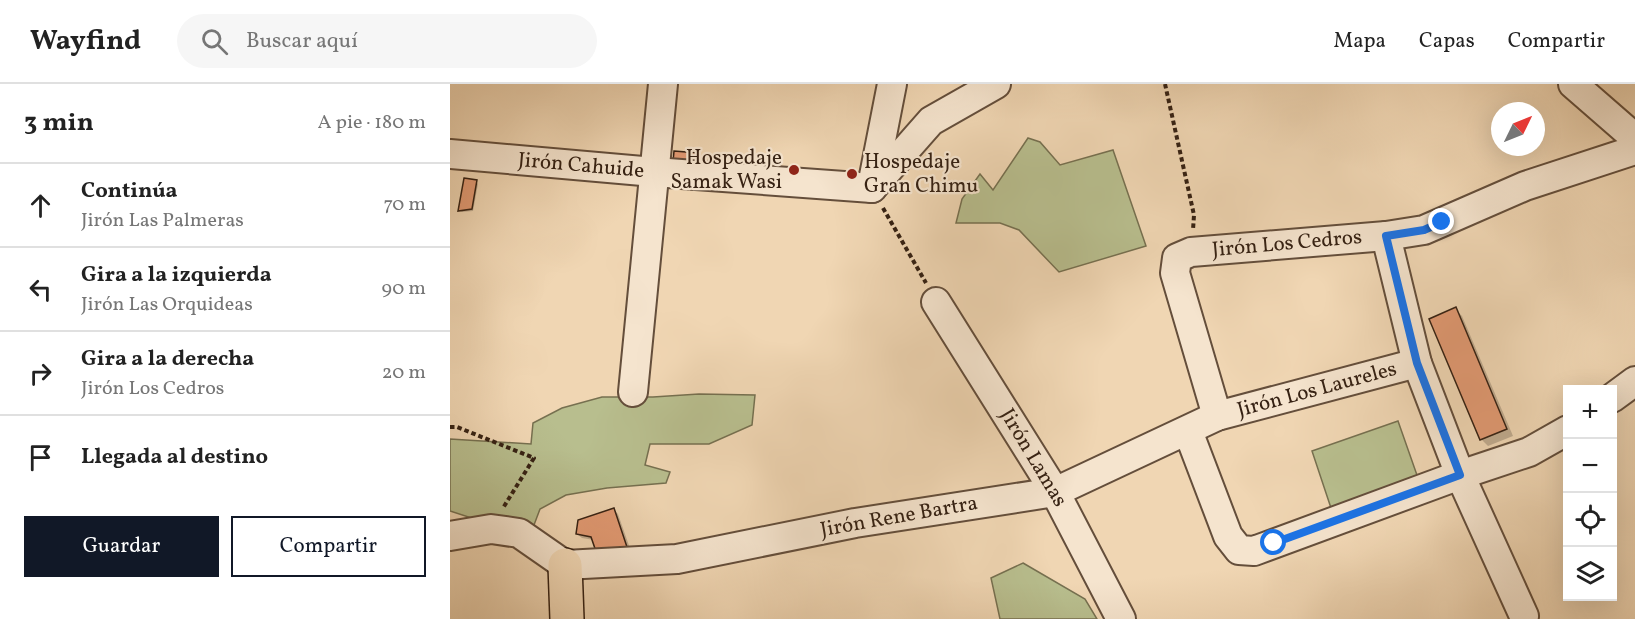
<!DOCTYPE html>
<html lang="es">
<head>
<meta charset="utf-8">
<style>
  :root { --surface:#fff; --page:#f6f6f6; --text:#222; --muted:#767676; --line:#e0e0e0; --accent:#111827 }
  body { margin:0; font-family:Vollkorn,serif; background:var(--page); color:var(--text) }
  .controls { position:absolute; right:18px; bottom:18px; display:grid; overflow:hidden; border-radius:0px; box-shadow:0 6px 24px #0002 }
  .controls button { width:54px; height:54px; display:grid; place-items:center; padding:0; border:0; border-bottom:2px solid var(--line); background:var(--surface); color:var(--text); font:30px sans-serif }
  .compass { position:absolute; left:1041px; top:18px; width:54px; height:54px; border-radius:50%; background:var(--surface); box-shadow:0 6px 24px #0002; rotate:47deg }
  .stop { position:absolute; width:18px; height:18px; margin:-14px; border:4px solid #1a73e8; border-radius:50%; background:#fff }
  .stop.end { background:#1a73e8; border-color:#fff; box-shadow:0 2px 6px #0008 }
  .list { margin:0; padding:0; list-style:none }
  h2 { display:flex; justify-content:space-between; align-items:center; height:78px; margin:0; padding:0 24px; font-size:26px }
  h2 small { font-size:20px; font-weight:400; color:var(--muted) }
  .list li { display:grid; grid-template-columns:39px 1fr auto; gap:18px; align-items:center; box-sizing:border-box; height:84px; padding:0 24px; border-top:2px solid var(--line) }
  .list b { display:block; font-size:22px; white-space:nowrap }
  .list p { margin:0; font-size:20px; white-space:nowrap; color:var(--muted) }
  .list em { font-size:20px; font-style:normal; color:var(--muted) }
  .actions { display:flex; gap:12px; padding:18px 24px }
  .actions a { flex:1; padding:14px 0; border:2px solid var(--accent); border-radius:0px; text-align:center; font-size:21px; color:var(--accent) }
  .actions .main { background:var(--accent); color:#fff }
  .icon { flex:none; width:33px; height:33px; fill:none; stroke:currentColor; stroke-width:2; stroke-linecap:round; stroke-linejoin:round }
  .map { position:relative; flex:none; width:1185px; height:535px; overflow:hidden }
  header { display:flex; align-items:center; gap:36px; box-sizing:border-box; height:84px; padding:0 30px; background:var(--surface); border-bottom:2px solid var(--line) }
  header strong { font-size:28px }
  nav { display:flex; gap:33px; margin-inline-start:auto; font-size:21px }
  .search { width:420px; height:54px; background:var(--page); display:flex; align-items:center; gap:15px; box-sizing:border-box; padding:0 21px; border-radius:33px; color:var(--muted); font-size:22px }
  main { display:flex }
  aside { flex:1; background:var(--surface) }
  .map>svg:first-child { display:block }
</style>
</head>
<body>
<header>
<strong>Wayfind</strong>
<div class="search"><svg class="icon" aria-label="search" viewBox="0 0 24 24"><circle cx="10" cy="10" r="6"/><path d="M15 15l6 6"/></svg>Buscar aquí</div>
<nav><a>Mapa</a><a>Capas</a><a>Compartir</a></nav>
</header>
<main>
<aside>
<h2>3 min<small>A pie · 180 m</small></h2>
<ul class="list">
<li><svg class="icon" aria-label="ahead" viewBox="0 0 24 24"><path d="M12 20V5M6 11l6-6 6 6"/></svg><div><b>Continúa</b><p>Jirón Las Palmeras</p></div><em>70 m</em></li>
<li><svg class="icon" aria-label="left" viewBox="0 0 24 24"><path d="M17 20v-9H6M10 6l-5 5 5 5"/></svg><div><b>Gira a la izquierda</b><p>Jirón Las Orquideas</p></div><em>90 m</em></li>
<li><svg class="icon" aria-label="right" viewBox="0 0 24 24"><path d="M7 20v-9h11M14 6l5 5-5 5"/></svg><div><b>Gira a la derecha</b><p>Jirón Los Cedros</p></div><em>20 m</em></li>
<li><svg class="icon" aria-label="arrive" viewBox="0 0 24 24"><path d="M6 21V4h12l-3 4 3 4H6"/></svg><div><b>Llegada al destino</b></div></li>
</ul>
<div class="actions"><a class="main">Guardar</a><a>Compartir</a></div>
</aside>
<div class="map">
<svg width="1185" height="535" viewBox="0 0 1185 535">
  <rect width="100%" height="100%" fill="#f0d6b3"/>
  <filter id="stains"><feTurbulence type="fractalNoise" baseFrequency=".00333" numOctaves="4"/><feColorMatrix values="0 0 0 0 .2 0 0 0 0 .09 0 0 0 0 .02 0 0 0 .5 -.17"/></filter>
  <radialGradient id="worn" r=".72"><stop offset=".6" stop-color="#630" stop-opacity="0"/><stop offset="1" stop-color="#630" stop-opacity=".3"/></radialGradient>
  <g fill="#b8be8e" stroke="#767050" stroke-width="1.5">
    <path d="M578 54 590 58 610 81 663 66 696 162 609 188 569 146 550 139H506L512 115 530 90 543 106Z"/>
    <path d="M249 310 305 311 302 341 259 360H200L195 381 220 388 216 399 157 404 116 411 90 425 81 449 43 441 0 427V355L81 360 83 339 112 324 152 313H203Z"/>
    <path d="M948 337 968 394 881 424 862 367Z"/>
    <path d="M573 479 635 515 647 535H550L541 494Z"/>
  </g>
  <g fill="#0003">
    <path d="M26 98 28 100 23 127 12 128 10 127Z"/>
    <path d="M1005 225 1012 232 1063 352 1038 362 1031 355Z"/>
    <path d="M164 426 168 430 183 473 144 456 132 454 127 450Z"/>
  </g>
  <g fill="#e29a73" stroke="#352113" stroke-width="1.5">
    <path d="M224 67 248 69 246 91 222 89Z"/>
    <path d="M14 94 27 96 22 125 8 127Z"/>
    <path d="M1006 223 1057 345 1030 356 979 235Z"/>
    <path d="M164 424 179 469 150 479 141 453 126 450 128 436Z"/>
  </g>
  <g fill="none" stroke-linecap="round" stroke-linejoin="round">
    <g stroke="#644e3b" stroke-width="32">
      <g id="minor">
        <path d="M1123 0 1185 54"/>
        <path d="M0 70 204 88 422 104"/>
        <path d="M422 102 442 0"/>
        <path d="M422 104 481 37 546 0"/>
        <path d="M936 152 967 279 1010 391 1074 532"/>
        <path d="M486 218 605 408 671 535"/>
        <path d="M183 308 213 0"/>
        <path d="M1162 314 1185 297"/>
        <path d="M767 332 725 189 727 174 741 168 936 152 974 146 1075 102 1185 66"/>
        <path d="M738 347 778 452 789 466 804 467 1010 391 1079 368 1118 346"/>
        <path d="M0 452 41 445 69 449 115 481 227 475 405 439 605 408 767 332 967 279"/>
      </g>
    </g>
    <g stroke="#352113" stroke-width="36">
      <path id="major" d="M115 481 117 535"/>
    </g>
    <g stroke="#352113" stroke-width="4" stroke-dasharray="4.5 3" stroke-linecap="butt">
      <path d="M715 0 744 131 743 146"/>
      <path d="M433 124 476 199"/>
      <path d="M0 343H7L84 374 53 424"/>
    </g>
    <use href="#minor" stroke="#f5e4ce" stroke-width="28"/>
    <use href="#major" stroke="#f0d6b3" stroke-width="33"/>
  </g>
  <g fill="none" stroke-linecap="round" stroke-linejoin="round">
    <path stroke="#1a73e8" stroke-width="8" d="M824 459 1010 391 967 279 936 152 974 146 992 138"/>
  </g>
  <g fill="#8f2418" stroke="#f5e4ce" stroke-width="2">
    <circle cx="344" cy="86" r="6"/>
    <circle cx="402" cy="90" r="6"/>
  </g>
  <g text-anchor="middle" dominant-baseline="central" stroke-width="4.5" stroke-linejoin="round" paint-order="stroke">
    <g font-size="21" fill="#352113" stroke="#f5e4ce" text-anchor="end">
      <text x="332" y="74">Hospedaje<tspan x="332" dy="24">Samak Wasi</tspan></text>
      <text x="414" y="78" text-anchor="start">Hospedaje<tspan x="414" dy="24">Gran Chimu</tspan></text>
    </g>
    <g font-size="21" fill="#352113" stroke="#f5e4ce">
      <text transform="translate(131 82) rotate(5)">Jirón Cahuide</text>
      <text transform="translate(837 160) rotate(-5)">Jirón Los Cedros</text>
      <text transform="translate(867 306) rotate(-15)">Jirón Los Laureles</text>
      <text transform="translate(583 374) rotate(59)">Jirón Lamas</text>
      <text transform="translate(449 433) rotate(-10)">Jirón Rene Bartra</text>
    </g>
  </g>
  <rect width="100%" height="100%" filter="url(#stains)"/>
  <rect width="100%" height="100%" fill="url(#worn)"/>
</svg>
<div class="controls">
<button>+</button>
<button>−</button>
<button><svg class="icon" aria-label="locate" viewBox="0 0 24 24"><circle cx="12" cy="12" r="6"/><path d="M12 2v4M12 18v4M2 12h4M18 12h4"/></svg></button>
<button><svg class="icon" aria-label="layers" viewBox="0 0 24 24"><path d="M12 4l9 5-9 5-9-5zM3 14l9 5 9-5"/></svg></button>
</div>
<svg class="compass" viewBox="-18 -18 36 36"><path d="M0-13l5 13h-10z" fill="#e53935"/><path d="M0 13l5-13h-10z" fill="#767676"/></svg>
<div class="stop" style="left:824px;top:459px"></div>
<div class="stop end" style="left:992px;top:138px"></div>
</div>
</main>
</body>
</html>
